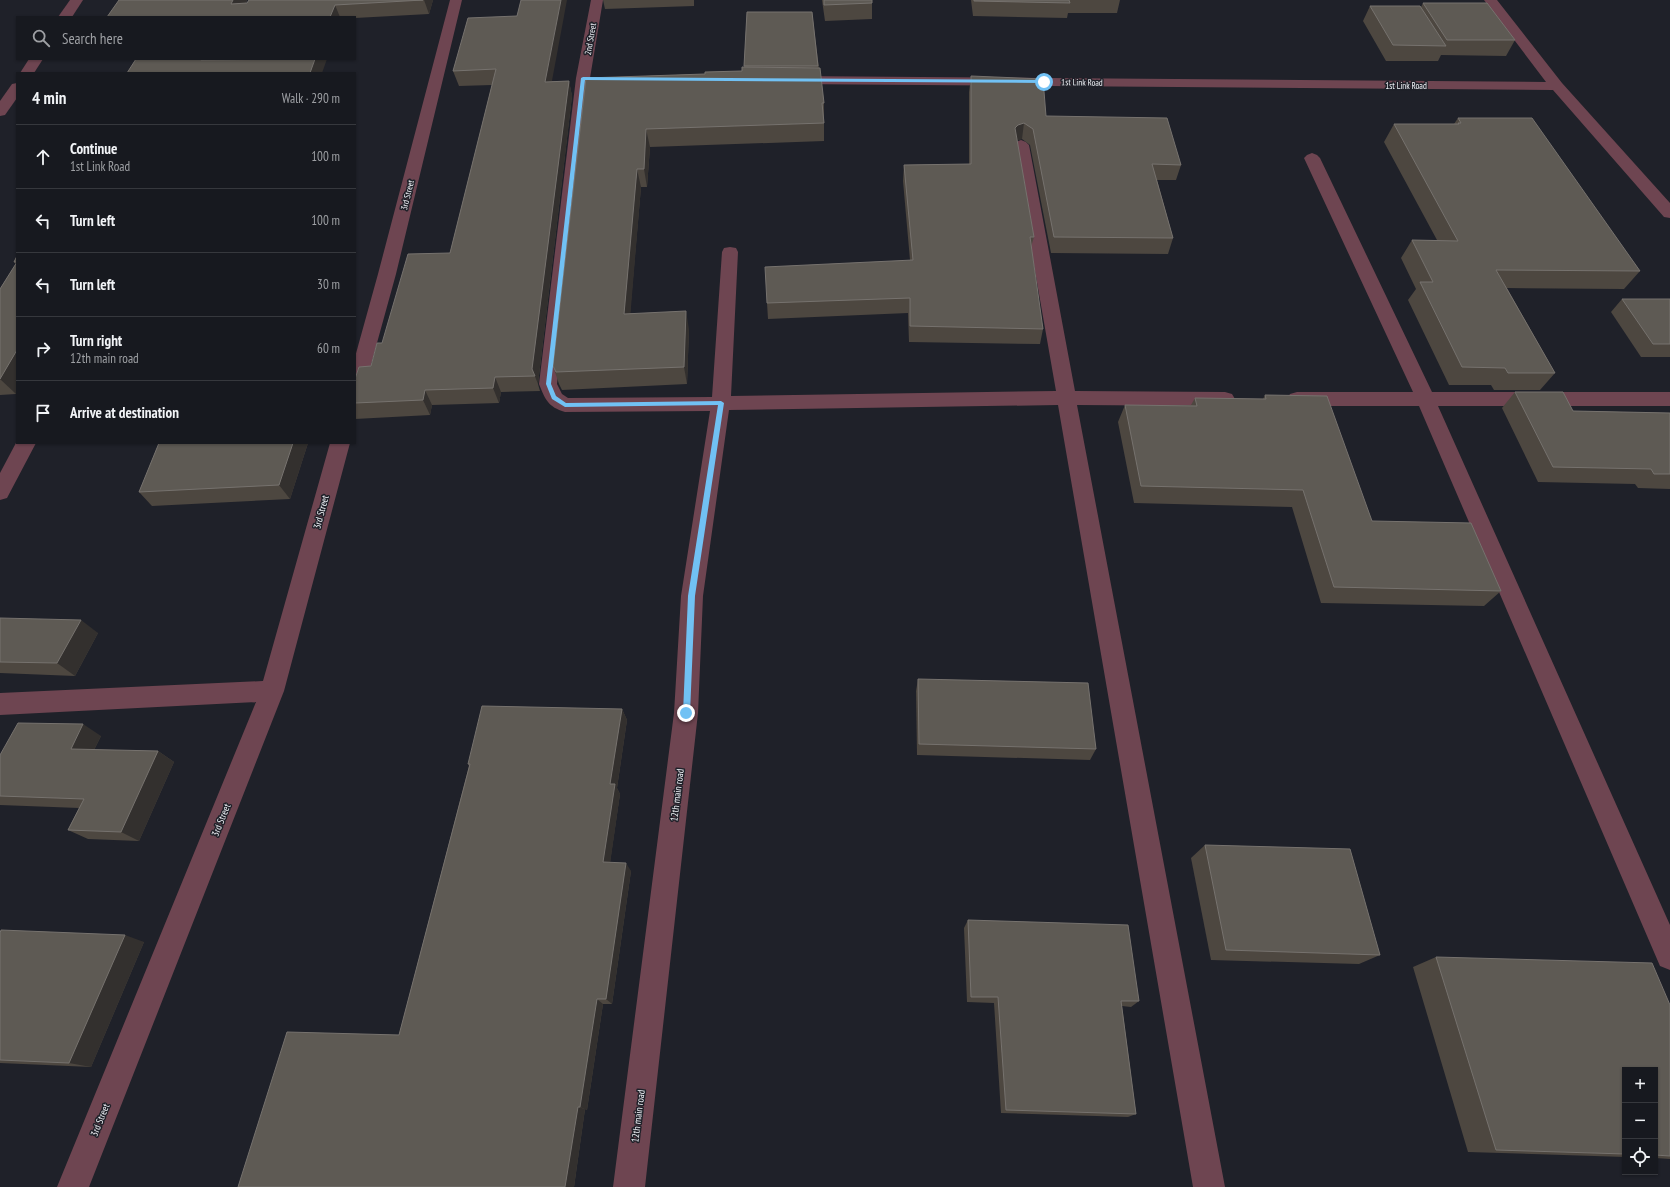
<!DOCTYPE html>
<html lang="en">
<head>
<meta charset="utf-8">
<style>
  :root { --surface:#17191f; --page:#24262c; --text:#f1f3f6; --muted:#9ea0a4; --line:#36383d }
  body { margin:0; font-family:"PT Sans Narrow",sans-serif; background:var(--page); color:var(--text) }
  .controls { position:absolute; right:12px; bottom:12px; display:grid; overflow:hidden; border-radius:0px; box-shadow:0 1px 3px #0004 }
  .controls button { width:36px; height:36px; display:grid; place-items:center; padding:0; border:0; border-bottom:1px solid var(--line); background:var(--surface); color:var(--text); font:20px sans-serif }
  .stop { position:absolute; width:12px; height:12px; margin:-9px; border:3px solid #71c1f4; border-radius:50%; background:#fff }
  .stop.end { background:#71c1f4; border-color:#fff; box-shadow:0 1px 4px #0008 }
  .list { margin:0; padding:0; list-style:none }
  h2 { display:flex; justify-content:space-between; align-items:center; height:52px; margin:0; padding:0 16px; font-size:17px }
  h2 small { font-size:13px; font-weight:400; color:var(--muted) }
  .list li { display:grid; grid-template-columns:26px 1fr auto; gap:12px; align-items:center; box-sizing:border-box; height:64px; padding:0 16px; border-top:1px solid var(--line) }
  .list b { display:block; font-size:15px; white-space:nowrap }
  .list p { margin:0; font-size:13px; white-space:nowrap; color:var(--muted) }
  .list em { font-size:13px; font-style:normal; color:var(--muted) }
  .icon { flex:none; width:22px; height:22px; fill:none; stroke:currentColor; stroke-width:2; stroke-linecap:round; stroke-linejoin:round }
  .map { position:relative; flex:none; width:1670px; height:1187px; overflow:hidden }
  .search { position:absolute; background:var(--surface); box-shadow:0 1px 3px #0004; left:16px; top:16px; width:340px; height:44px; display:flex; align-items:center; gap:10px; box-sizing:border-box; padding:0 14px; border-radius:0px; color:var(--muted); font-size:15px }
  .panel { position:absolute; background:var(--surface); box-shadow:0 1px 3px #0004; left:16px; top:72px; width:340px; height:372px; border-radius:0px }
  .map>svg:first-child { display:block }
</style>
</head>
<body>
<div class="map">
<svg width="1670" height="1187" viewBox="0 0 1670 1187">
  <rect width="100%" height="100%" fill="#1f2129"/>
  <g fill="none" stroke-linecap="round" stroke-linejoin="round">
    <g fill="#6e4551" fill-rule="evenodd">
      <path d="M70 0H83L72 17H58Z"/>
      <path d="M450 0H462L396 274 364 390 362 395 355 397V357L378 274Z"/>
      <path d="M591 0H603L590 78 557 384 562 394 568 398 712 397 722 252 724 248 730 247 736 248 738 252 731 396 1056 391 1013 145 1016 142 1021 140 1026 142 1029 145 1075 391 1225 392 1232 394 1235 399 1232 404 1225 406 1077 405 1225 1187H1193L1058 405 729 410 703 596 698 713 645 1187H613L674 713 681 596 710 411 565 412C548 407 545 399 539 384L576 78Z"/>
      <path d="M1484 0H1497L1562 83 1670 203V218L1664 217 1553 90 792 84 787 83 785 80 787 77 792 76 1546 82Z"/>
      <path d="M29 59H43L34 73H20Z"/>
      <path d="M17 83V98L5 115 0 116V101L12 84Z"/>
      <path d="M1312 153 1317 155 1320 158 1432 392H1670V406H1438L1670 925V970L1660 966 1419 406H1297L1290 404 1287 399 1290 394 1297 392H1413L1304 158 1307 155Z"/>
      <path d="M17 441V443H36L7 498 0 500V473Z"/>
      <path d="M330 443H350L284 691 89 1187H57L256 702 0 715V693L263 681Z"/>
    </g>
  </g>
  <g fill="#4d4740">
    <path d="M247 0 246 3H247L249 0H433L429 14 355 18V17H107Z"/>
    <path d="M603 0H694V6L605 9Z"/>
    <path d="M822 0H872V19L825 21Z"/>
    <path d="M971 0H1120L1117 13H1068L1067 18 973 16Z"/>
    <path d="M1423 3 1515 40 1506 56 1441 55 1438 61H1386L1363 21 1370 6 1421 7Z"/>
    <path d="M747 12H812L819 68 824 103V141L650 147 647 187H641L630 313 689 329 687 384 562 390 559 384 553 366 586 78 705 74 742 71 744 67Z"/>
    <path d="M517 16 552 81H569L572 96 538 384 540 391 501 392 499 403 432 405 430 415 355 419V379L371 366 382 343 450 253 492 85 459 86 453 71Z"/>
    <path d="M971 76 1046 116 1181 165 1176 180H1157L1173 238 1168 254 1051 253 1030 145 1022 139 1017 140 1034 237 1031 247 1043 329 1040 344 909 342 908 313 768 319 767 303 910 260 903 181 904 165 969 164V92Z"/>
    <path d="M1458 118 1640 271 1624 289 1507 288 1555 373 1540 390H1494L1491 385H1449L1408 300 1416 289 1401 258 1412 240H1437L1384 142 1394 124H1454Z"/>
    <path d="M17 256V391L16 394 0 395V289L16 264 14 262Z"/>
    <path d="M1622 299H1670V357H1641L1611 312Z"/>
    <path d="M1515 392 1573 411 1670 413V489L1638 488 1635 484 1538 482 1502 408Z"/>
    <path d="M1265 395 1372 521 1501 591 1484 606 1321 603 1292 507 1134 503 1118 422 1125 405H1191L1195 398 1263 399Z"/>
    <path d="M159 443H308L290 499 152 506 139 492Z"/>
    <path d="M0 618 98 633 75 676 0 673Z"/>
    <path d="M918 679 1096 749 1090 760 917 755 916 691Z"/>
    <path d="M622 709 627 720 617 788 620 794 610 862 631 871 612 1004H603L587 1110 585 1109 574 1187 399 1035 469 766 468 764Z"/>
    <path d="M101 736 94 750 158 751 174 762 139 841 88 839 68 830 79 808 0 805V755Z"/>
    <path d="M1205 845 1380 955 1359 964 1211 960 1191 858Z"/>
    <path d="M968 920 1139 1001 1131 1007 1122 1006 1136 1114 1128 1117 1001 1113 994 1003 967 1002 964 928Z"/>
    <path d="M0 933 144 942 91 1067 0 1063Z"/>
    <path d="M1436 957 1670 1005V1159L1655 1158V1070H1625V1157L1468 1152 1413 967Z"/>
  </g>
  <g fill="#33302e">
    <path d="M233 0H247L239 17 231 4Z"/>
    <path d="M424 0H433L429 14Z"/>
    <path d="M561 0H567L549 97 545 82Z"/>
    <path d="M335 5 340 17H330Z"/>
    <path d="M315 59H327L322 73H310Z"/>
    <path d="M569 81 572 96 538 384 532 369Z"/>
    <path d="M1024 123 1022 139 1015 141V128L1018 125Z"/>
    <path d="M646 129 650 147 647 187 644 169Z"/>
    <path d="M637 169 641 187 629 331 624 314Z"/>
    <path d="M686 311 689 329 687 384 684 367Z"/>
    <path d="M17 350V391L16 394 0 379Z"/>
    <path d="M495 377 501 392 499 403 493 388Z"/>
    <path d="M425 390 432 405 430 415 423 400Z"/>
    <path d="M293 443H308L290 499 279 485Z"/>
    <path d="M81 620 98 633 75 676 57 663Z"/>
    <path d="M622 709 627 720 617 788 620 794 609 871 603 862 610 784Z"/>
    <path d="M83 724 101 736 89 760 71 749Z"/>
    <path d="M158 751 174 762 139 841 121 832Z"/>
    <path d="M626 863 631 871 612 1004 606 999Z"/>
    <path d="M125 935 144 942 91 1067 69 1063Z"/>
    <path d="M597 999 603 1004 587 1110 580 1107Z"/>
    <path d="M578 1107 585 1109 574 1187H565Z"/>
  </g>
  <g fill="#5e5a54" stroke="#76726e">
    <path d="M119 0H233L231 4 247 3 249 0H423L335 5 330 17H107Z"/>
    <path d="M521 0H561L545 82 569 81 532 369 535 376 495 377 493 388 425 390 423 400 355 403V379L359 367 371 366 377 343H382L408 254 450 253 496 69 453 71 468 18 517 16Z"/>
    <path d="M824 0H872V3L824 5Z"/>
    <path d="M974 0H1069L1070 3 974 1Z"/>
    <path d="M1423 3H1487L1515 40H1447Z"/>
    <path d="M1370 6H1420L1446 46 1393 45Z"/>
    <path d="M747 12H812L818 66H744Z"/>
    <path d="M136 59H201V60L315 59 310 73H127Z"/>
    <path d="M742 67 820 68 824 103H822L824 123 646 129 644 169H637L624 314 686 311 684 367 556 372 553 366 586 78 705 74V72L742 71Z"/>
    <path d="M971 76 1043 79 1046 116 1167 118 1181 165 1152 164 1173 238 1054 237 1033 129 1024 123 1018 125 1015 128 1034 237H1030L1043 329 910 326V298L767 303 765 267 913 260 904 165 971 164Z"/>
    <path d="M1458 118H1532L1640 271 1496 270 1555 373H1508L1505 368 1462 367 1420 282H1433L1412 240 1458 241 1394 124H1459L1458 123H1461Z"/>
    <path d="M17 256V262H14Z"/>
    <path d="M17 262V350L0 379V289Z"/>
    <path d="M1622 299H1670V344H1653Z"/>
    <path d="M1515 392H1563L1573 411 1670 413V474H1654L1651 469 1553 467Z"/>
    <path d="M1265 395 1327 396 1372 521 1471 523 1501 591 1334 587 1303 490 1141 486 1125 405 1197 406 1195 398 1266 399Z"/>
    <path d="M159 443H293L279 485 139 492Z"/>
    <path d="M0 618 81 620 57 663 0 662Z"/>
    <path d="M918 679 1088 683 1096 749 919 744Z"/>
    <path d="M482 706 622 709 610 784H615L603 862 626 863 606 999H597L580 1107H578L565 1187H238L287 1032 399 1035 470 764H468Z"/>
    <path d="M18 723 83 724 71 749 158 751 121 832 68 830 84 799 0 796V755Z"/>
    <path d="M1205 845 1350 849 1380 955 1226 950Z"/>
    <path d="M968 920 1128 925 1139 1001H1121L1136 1114 1006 1110 998 997H971Z"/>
    <path d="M1 930 125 935 69 1063 0 1060V933Z"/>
    <path d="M1436 957 1652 963 1670 1005V1156L1655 1155V1070H1625V1154L1496 1150Z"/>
  </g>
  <path fill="#71c1f4" d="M583 77 1044 80 1046 82 1044 83 585 80 551 384 556 396 566 403 721 401 724 403 695 596 690 713 686 716 683 713 688 596 718 405 565 407 552 399 546 384 581 78Z"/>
  <g text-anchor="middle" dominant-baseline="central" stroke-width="3" stroke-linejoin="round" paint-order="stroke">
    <g font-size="9" fill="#f3f5fa" stroke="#1f2129">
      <text transform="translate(590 39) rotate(-80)">2nd Street</text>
      <text transform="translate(1082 82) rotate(1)">1st Link Road</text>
      <text x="1406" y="85">1st Link Road</text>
      <text transform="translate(407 195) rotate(-76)">3rd Street</text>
    </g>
    <g font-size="10" fill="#f3f5fa" stroke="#1f2129">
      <text transform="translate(321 512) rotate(-75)">3rd Street</text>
      <text transform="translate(677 795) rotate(-83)">12th main road</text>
      <text transform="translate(221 820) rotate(-68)">3rd Street</text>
      <text transform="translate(638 1116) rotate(-83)">12th main road</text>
      <text transform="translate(100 1120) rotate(-68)">3rd Street</text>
    </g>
  </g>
</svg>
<div class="controls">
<button>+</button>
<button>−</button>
<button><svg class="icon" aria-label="locate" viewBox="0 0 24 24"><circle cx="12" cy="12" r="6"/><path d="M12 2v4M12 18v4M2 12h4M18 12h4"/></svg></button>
</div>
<div class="stop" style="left:1044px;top:82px"></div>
<div class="stop end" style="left:686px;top:713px"></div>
<div class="search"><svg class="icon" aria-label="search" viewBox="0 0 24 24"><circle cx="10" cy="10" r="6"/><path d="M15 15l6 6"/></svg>Search here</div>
<section class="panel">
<h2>4 min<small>Walk · 290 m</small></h2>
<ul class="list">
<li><svg class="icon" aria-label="ahead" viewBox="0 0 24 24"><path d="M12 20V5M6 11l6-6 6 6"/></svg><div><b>Continue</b><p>1st Link Road</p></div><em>100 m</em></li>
<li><svg class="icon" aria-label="left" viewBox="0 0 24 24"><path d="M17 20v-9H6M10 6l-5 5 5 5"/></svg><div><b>Turn left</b></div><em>100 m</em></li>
<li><svg class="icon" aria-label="left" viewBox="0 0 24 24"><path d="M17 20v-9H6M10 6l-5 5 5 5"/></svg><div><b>Turn left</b></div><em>30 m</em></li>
<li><svg class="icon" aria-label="right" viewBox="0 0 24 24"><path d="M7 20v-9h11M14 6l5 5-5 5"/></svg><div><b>Turn right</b><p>12th main road</p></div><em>60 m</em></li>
<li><svg class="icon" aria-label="arrive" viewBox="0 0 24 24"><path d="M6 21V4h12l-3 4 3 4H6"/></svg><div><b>Arrive at destination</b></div></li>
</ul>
</section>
</div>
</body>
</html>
